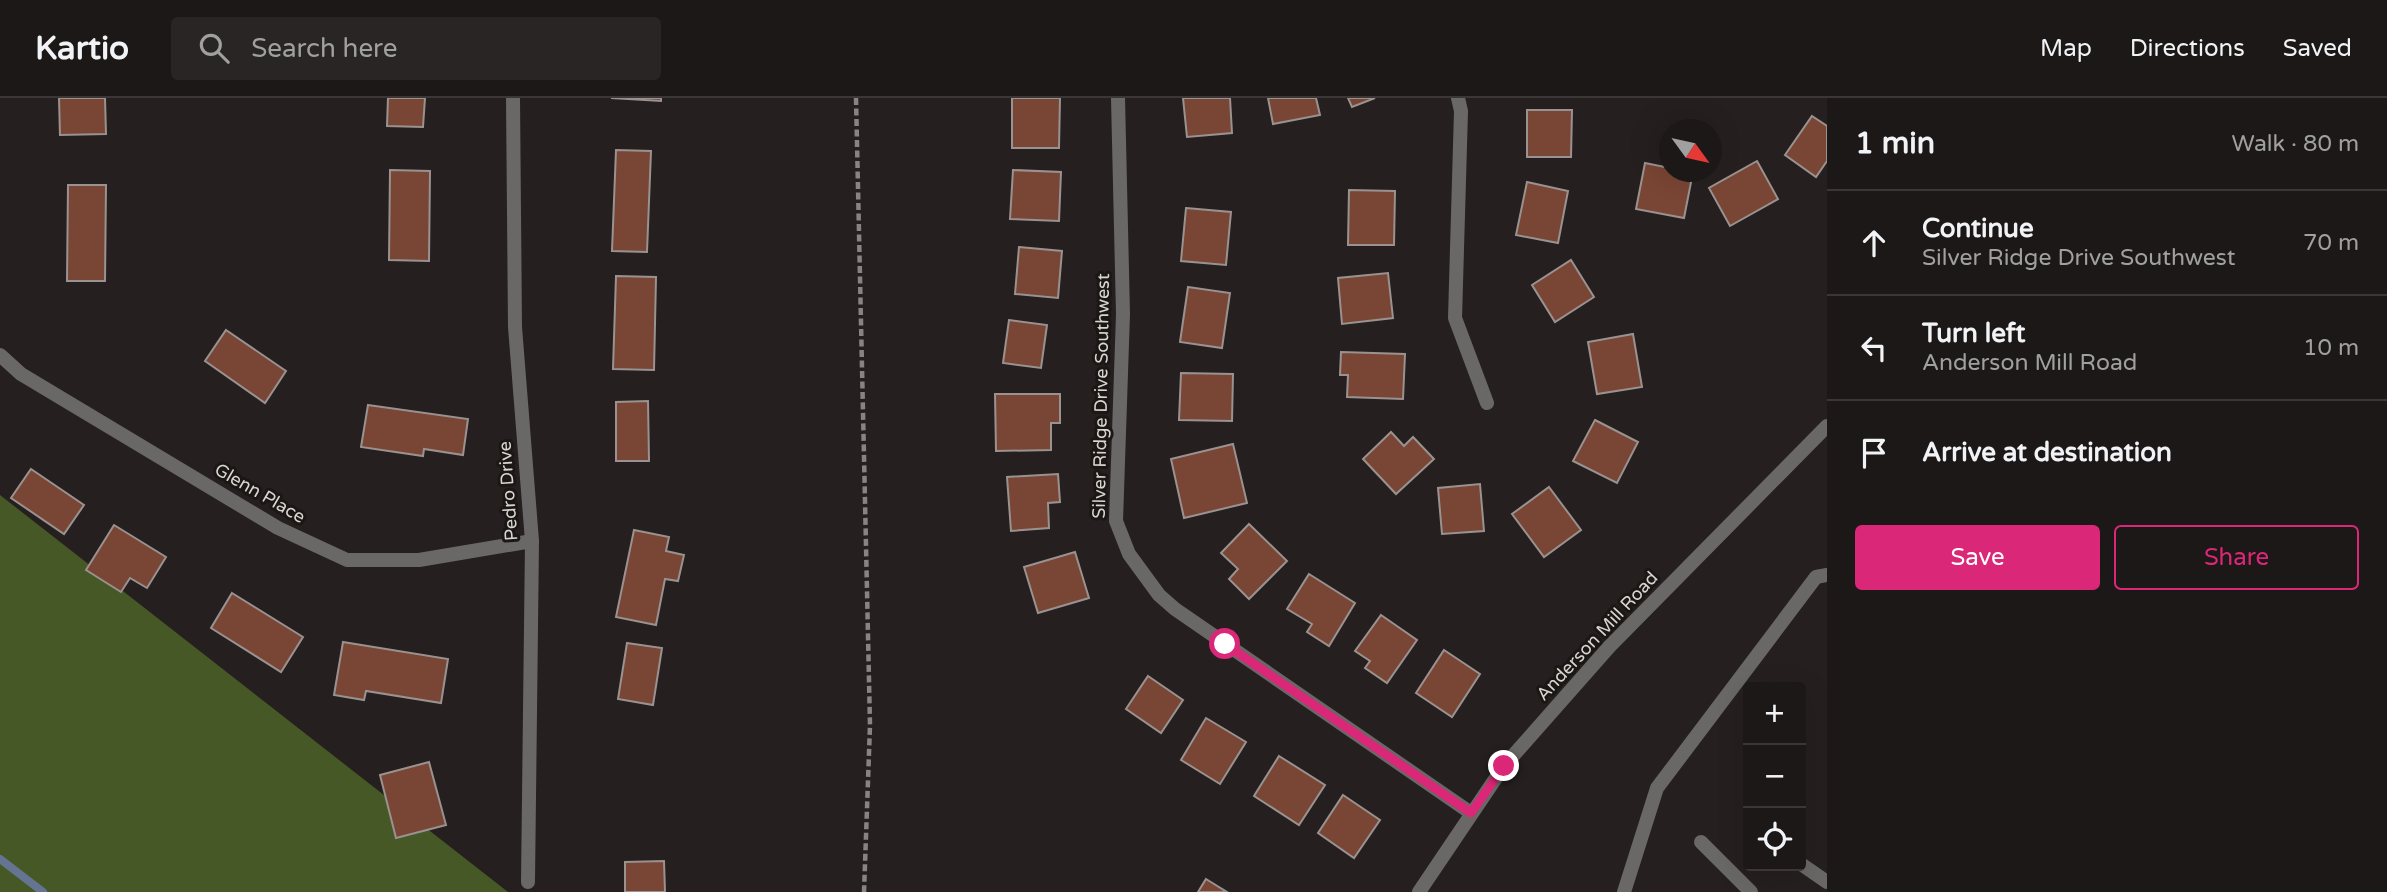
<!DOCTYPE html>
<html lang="en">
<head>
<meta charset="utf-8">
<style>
  :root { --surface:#1c1817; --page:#292524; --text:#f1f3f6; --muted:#a0a0a1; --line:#3a3736; --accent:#db2777 }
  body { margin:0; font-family:"Varela Round",sans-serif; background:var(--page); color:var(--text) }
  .controls { position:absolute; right:21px; bottom:21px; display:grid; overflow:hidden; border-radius:7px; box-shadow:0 7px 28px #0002 }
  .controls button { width:63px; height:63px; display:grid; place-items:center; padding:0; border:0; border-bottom:2px solid var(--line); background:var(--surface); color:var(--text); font:35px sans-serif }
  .compass { position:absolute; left:1659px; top:21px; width:63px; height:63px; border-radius:50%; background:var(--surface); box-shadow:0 7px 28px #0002; rotate:123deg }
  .stop { position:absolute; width:21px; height:21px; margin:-16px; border:5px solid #db2777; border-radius:50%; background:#fff }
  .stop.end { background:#db2777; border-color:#fff; box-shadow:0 2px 7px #0008 }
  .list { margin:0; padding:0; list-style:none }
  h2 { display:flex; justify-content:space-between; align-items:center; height:91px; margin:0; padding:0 28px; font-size:30px }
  h2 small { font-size:23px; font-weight:400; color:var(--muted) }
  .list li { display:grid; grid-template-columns:46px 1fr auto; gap:21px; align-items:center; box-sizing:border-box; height:105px; padding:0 28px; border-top:2px solid var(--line) }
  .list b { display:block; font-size:26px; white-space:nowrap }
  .list p { margin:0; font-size:23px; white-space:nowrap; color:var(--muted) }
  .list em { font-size:23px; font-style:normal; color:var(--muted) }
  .actions { display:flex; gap:14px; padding:21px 28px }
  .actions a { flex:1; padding:16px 0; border:2px solid var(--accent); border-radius:7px; text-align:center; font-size:24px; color:var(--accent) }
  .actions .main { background:var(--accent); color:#fff }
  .icon { flex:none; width:38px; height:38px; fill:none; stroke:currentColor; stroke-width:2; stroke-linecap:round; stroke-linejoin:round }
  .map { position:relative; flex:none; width:1827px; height:794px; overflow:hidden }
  header { display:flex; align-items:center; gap:42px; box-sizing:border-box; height:98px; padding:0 35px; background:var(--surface); border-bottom:2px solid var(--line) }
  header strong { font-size:33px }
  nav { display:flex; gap:38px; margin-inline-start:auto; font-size:24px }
  .search { width:490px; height:63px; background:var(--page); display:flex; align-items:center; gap:18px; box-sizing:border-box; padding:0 24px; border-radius:7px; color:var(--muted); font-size:26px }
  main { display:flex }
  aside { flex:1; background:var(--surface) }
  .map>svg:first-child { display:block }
</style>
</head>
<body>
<header>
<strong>Kartio</strong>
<div class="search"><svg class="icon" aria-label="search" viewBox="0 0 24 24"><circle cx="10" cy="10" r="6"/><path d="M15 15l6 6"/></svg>Search here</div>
<nav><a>Map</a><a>Directions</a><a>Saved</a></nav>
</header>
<main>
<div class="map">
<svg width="1827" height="794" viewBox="0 0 1827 794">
  <rect width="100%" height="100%" fill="#25201f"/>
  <path fill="#475827" d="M0 397 508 794H0Z"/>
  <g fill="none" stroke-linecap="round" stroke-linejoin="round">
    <path stroke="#657490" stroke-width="8" d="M0 761 43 794"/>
  </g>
  <g fill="#794534" stroke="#999290" stroke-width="2">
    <path d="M59 0H105L106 36 60 37Z"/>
    <path d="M388 0H425L423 29 387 28Z"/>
    <path d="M611 0H661V3Z"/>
    <path d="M1012 0H1060L1059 50H1012Z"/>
    <path d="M1183 0H1230L1232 35 1187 39Z"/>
    <path d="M1268 0H1316L1320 17 1273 26Z"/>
    <path d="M1348 0H1375L1352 9Z"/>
    <path d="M1527 12H1572L1571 59H1527Z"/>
    <path d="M1812 18 1827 28V63L1816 79 1785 57Z"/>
    <path d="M616 52 651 53 647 154 612 153Z"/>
    <path d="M1757 63 1778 101 1730 128 1709 90Z"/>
    <path d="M1645 65 1670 70V74H1693L1684 120 1636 111Z"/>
    <path d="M390 72 430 73 429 163 389 162Z"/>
    <path d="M1013 72 1061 74 1059 123 1010 121Z"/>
    <path d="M1527 84 1568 93 1558 145 1516 137Z"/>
    <path d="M68 87H106L105 183H67Z"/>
    <path d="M1349 92 1395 93 1394 147H1348Z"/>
    <path d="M1186 110 1231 114 1226 167 1181 163Z"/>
    <path d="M1019 149 1062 153 1058 200 1015 196Z"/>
    <path d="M1571 162 1594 199 1555 224 1532 187Z"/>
    <path d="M1388 175 1393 220 1342 226 1338 180Z"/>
    <path d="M616 178 656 179 654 272 613 271Z"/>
    <path d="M1188 189 1230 195 1222 250 1180 244Z"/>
    <path d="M1009 222 1047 227 1041 270 1003 265Z"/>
    <path d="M226 232 286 273 265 305 205 263Z"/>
    <path d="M1633 236 1642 289 1597 296 1588 244Z"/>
    <path d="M1341 254 1405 256 1403 301 1347 299 1348 277H1340Z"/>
    <path d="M1181 275 1233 276 1232 323 1179 322Z"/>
    <path d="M995 296H1060V325H1051V352L996 353Z"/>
    <path d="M648 303 649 363H616V304Z"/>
    <path d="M368 307 468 321 463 357 424 351 423 358 361 349Z"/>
    <path d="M1595 322 1638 344 1617 385 1573 363Z"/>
    <path d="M1391 334 1404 348 1413 339 1434 361 1396 396 1363 361Z"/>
    <path d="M1233 346 1247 405 1184 420 1171 361Z"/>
    <path d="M31 371 84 407 64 436 11 400Z"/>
    <path d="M1058 376 1060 404 1048 405 1049 430 1011 433 1007 379Z"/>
    <path d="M1480 386 1484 433 1442 436 1438 390Z"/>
    <path d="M1549 389 1581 432 1544 459 1512 416Z"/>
    <path d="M1249 426 1287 463 1249 501 1229 481 1238 471 1221 455Z"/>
    <path d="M114 427 166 459 147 490 130 480 121 494 86 472Z"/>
    <path d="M634 432 669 439 666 453 684 457 678 483 665 481 656 527 616 519Z"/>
    <path d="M1075 454 1089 500 1038 515 1024 469Z"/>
    <path d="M1309 476 1355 505 1329 548 1307 534 1312 526 1287 511Z"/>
    <path d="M232 495 303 539 281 574 211 530Z"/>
    <path d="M1381 517 1417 542 1387 585 1365 570 1370 563 1355 553Z"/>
    <path d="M343 544 448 561 441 605 366 593 364 602 334 597Z"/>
    <path d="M627 545 662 550 653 607 618 601Z"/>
    <path d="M1444 552 1480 576 1452 619 1416 595Z"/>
    <path d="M1148 578 1183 602 1161 635 1126 611Z"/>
    <path d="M1206 620 1246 644 1220 686 1181 662Z"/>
    <path d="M1279 658 1325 687 1299 727 1254 698Z"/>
    <path d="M429 664 446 727 396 740 380 677Z"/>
    <path d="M1343 697 1380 722 1354 760 1318 735Z"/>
    <path d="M664 763 665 794H625V764Z"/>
    <path d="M1206 781 1227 794H1198Z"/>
  </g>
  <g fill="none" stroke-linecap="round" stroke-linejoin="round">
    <path stroke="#878482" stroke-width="4.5" stroke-dasharray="7 3.5" stroke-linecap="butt" d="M856 0 870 627 864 794"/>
    <g stroke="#6a6867" stroke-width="14">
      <path d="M1701 744 1751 794"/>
      <path d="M1801 766 1827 784"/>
      <path d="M1624 794 1657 690 1816 479 1827 477"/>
    </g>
    <g stroke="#6a6867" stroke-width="14">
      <path d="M513 0 515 229 532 443 528 784"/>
      <path d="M1118 0 1123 216 1116 423 1129 456 1159 497 1175 511 1471 715"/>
      <path d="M1458 0 1461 13 1455 220 1487 305"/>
      <path d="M0 257 21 276 278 430 347 462H419L532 443"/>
    </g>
    <path stroke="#6a6867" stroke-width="14" d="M1419 794 1504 668 1609 549 1827 328"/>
  </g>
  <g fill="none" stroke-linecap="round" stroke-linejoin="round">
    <path stroke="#db2777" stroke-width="9" d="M1225 546 1471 715 1504 668"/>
  </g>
  <g text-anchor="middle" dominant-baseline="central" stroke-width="6" stroke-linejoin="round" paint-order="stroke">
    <g font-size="18" fill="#d8d5d3" stroke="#1b1715">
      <text transform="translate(1101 298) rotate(-89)">Silver Ridge Drive Southwest</text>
      <text transform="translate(508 393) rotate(-94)">Pedro Drive</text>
      <text transform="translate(260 395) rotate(30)">Glenn Place</text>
      <text transform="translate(1597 538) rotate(-47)">Anderson Mill Road</text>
    </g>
  </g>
</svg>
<div class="controls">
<button>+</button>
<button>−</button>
<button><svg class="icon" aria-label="locate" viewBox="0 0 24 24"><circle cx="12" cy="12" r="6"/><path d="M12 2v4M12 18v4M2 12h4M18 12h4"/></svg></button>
</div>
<svg class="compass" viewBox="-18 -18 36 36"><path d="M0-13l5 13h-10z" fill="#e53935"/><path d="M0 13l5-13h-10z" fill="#a0a0a1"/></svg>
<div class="stop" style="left:1225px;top:546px"></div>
<div class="stop end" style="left:1504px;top:668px"></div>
</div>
<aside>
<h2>1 min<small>Walk · 80 m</small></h2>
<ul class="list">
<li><svg class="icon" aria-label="ahead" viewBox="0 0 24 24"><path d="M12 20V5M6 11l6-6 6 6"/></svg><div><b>Continue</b><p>Silver Ridge Drive Southwest</p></div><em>70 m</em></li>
<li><svg class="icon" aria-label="left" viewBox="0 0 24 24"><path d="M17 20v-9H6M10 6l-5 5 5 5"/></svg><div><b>Turn left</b><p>Anderson Mill Road</p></div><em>10 m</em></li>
<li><svg class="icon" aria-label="arrive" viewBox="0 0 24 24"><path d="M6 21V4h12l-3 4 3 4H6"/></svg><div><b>Arrive at destination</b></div></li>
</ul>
<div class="actions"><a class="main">Save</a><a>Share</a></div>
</aside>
</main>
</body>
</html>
